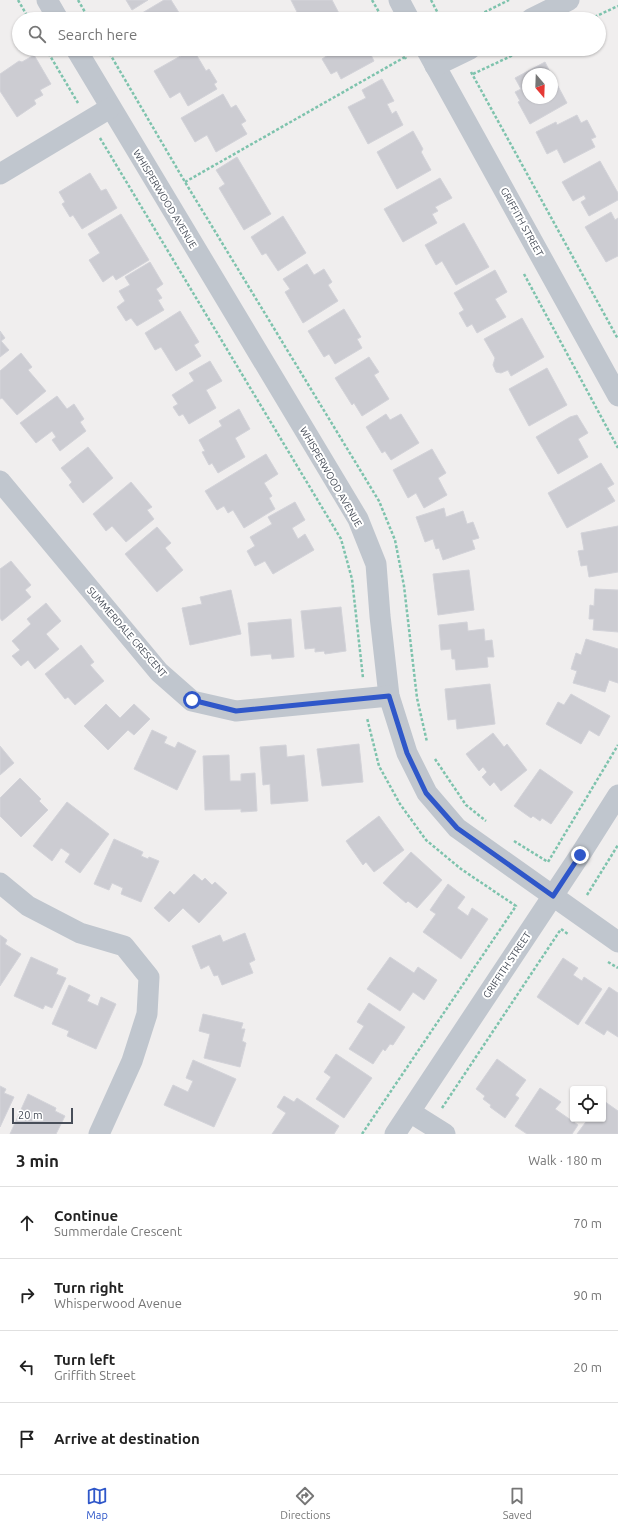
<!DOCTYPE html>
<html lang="en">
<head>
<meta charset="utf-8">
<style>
  :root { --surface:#fff; --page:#f6f6f6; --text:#222; --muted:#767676; --line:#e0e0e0; --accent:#2f57c9 }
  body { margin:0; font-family:Ubuntu,sans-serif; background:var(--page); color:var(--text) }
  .controls { position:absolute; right:12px; bottom:12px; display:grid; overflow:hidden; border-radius:4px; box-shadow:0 1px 3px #0004 }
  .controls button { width:36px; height:36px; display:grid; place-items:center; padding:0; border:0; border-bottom:1px solid var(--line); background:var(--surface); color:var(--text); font:20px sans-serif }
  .compass { position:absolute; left:522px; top:68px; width:36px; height:36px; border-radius:50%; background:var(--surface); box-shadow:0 1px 3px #0004; rotate:161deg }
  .scale { position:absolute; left:12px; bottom:10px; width:61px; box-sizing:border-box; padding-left:4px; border:2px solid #484e59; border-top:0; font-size:11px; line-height:14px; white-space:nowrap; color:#484e59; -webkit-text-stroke:3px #fff; paint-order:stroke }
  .stop { position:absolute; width:12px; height:12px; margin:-9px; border:3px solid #2f57c9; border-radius:50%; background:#fff }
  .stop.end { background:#2f57c9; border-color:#fff; box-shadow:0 1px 4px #0008 }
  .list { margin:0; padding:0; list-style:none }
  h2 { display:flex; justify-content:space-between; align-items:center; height:52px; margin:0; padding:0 16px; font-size:17px }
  h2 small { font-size:13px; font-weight:400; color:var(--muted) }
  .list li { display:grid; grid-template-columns:26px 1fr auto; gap:12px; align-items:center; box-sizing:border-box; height:72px; padding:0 16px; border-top:1px solid var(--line) }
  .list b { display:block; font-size:15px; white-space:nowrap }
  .list p { margin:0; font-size:13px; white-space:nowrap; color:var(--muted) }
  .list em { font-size:13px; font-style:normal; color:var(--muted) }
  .icon { flex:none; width:22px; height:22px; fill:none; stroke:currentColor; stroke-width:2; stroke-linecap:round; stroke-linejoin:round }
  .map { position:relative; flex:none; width:618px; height:1134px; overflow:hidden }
  .search { position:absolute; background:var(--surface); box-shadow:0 1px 3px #0004; left:12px; right:12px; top:12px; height:44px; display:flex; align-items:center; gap:10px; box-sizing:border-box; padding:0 14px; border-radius:22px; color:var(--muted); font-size:15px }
  .sheet { height:340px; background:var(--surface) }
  nav { display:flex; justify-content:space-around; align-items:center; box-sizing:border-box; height:56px; border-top:1px solid var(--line); background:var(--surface); font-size:11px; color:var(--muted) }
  nav a { display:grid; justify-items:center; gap:2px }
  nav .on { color:var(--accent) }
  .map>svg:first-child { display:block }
</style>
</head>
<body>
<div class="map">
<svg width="618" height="1134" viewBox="0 0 618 1134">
  <rect width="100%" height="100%" fill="#f0eeee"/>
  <g fill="#ccccd2" stroke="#d3d3d9">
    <path d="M126 0H148L132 10Z"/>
    <path d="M164 0H171L183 19H132Z"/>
    <path d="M291 0H332L342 19H294L295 13 297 12Z"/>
    <path d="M193 49 206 71 209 69 217 82 214 84 217 89 188 106 180 92 170 98 154 71Z"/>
    <path d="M325 49H368L374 61 341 79 337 71 331 74 322 59 328 55Z"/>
    <path d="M34 55 51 84 40 90 43 95 34 100 36 104 17 117 0 91V74L19 61 22 62Z"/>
    <path d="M545 62 551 74H528V98H552V75L567 103 530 124 518 102 520 101 515 92 521 89 515 78Z"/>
    <path d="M382 79 394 101 387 104 392 114 396 111 403 125 368 144 348 107 366 98 362 90Z"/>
    <path d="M223 94 231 108 236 105 246 121 241 124 247 134 216 152 207 135 195 142 181 118Z"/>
    <path d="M577 115 581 123 587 120 596 137 591 139 595 147 564 163 557 149 547 154 536 132 556 122 557 125Z"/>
    <path d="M413 131 423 149 421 152 431 170 397 189 377 152Z"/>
    <path d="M237 157 271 214 244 230 219 188 225 184 216 170Z"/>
    <path d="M600 161 618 193V200L589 216 581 202 586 199 584 195 573 201 562 182Z"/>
    <path d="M90 173 101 191 106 189 117 208 82 229 73 215 70 217 62 204 65 202 59 192Z"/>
    <path d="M440 178 452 198 435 207 438 211 432 214 437 223 403 242 384 209Z"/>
    <path d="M611 212 615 220 618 218V256L606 262 585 227Z"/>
    <path d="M121 214 149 260 116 280 113 275 103 282 89 260 100 253 88 234Z"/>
    <path d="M283 216 306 253 278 271 266 253 262 255 251 237Z"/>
    <path d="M464 223 489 267 456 285 442 261 436 265 425 245Z"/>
    <path d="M150 262 163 284 156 289 162 298 158 300 164 310 137 326 131 318 126 321 117 307 125 301 119 291 130 285 125 277Z"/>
    <path d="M307 264 314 275 324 269 332 282 328 285 338 301 303 323 285 292 290 289 283 279Z"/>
    <path d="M495 270 507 292 495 299 506 317 477 333 472 324 467 327 459 313 464 310 454 293Z"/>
    <path d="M344 309 361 337 357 339 362 348 335 364 329 354 324 357 308 331Z"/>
    <path d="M180 311 199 342 194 345 201 356 176 371 161 347 155 350 145 333Z"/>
    <path d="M522 318 544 357 511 376 508 370 501 373 496 372 493 365 495 358 484 339Z"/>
    <path d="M0 331 5 338 1 341 9 350 0 357Z"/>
    <path d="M21 353 32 367 28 370 46 391 17 415 2 398 0 399V371Z"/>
    <path d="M369 357 379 372 374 375 389 399 362 416 354 403 352 405 335 378Z"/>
    <path d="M210 361 222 381 206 390 216 408 189 424 183 414 179 416 173 407 178 404 172 395 194 381 189 373Z"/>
    <path d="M547 368 567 405 529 426 509 389Z"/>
    <path d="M57 396 67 409 74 404 84 419 80 422 86 431 60 451 52 440 56 437 52 431 36 443 20 423Z"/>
    <path d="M239 409 250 429 235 438 245 457 218 473 212 463 209 465 202 452 205 451 199 440 222 426 219 421Z"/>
    <path d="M386 414 390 420 401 414 419 443 391 460 385 451 382 453 366 427Z"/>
    <path d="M577 415 588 433 578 439 588 457 558 474 536 437 570 417Z"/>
    <path d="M88 447 113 478 83 503 69 485 72 482 61 468Z"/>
    <path d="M432 449 446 473 438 478 447 495 424 508 416 493 408 498 393 470Z"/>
    <path d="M266 454 278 474 264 483 272 496 269 498 275 509 244 528 233 510 228 513 224 506 217 510 205 491Z"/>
    <path d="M601 463 614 484 607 488 615 501 567 528 548 493Z"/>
    <path d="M131 482 152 507 147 510 154 519 126 542 112 526 106 531 93 514Z"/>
    <path d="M295 502 305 520 292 528 298 539 305 534 314 550 273 574 265 561 255 566 247 551 255 546 250 537 272 524 268 517Z"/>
    <path d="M444 508 446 517 463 511 467 524 473 522 479 538 472 540 475 549 443 560 439 548 436 549 433 539 425 542 416 517Z"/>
    <path d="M618 526V572L589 577 587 565 581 566 578 551 584 550 581 533Z"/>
    <path d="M157 527 171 543 165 548 183 570 157 592 125 554Z"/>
    <path d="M11 561 31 585 25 590 31 597 2 621 0 618V569Z"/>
    <path d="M469 570 474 610 438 615 433 574Z"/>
    <path d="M595 589 618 590V632L593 630 594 619H589L590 605 594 606Z"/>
    <path d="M231 590 241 634 190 645 182 608 202 604 200 597Z"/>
    <path d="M46 603 61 621 46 634 59 649 35 669 28 660 21 666 12 656 20 650 12 641 31 624 27 619Z"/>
    <path d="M341 607 346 651 325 654 324 651 315 652V648L305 649 301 611Z"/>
    <path d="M291 619 294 657 272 659 271 654 251 656 248 623Z"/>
    <path d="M467 622 468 631 484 629 485 641 492 640 494 657H487L488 667 456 670 455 659H452L451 649 441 650 439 625Z"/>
    <path d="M586 639 618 649V683L609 680 605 692 573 683 577 671 571 669 576 653 581 655Z"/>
    <path d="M81 645 94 662 90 665 104 681 75 705 68 697 65 699 45 674Z"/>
    <path d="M490 684 495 724 457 729 456 719 448 720 445 689Z"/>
    <path d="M571 694 610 716 599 736 589 730 581 744 546 724 558 702 564 705Z"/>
    <path d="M106 704 120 718 134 704 150 719 134 735 128 730 108 750 84 726Z"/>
    <path d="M152 730 167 737 164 743 175 748 178 742 196 751 177 790 134 769Z"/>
    <path d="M493 733 504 747 507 744 527 770 501 791 494 782 490 786 482 777 487 772 483 767 479 771 466 754Z"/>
    <path d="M359 744 363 782 322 786 317 749Z"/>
    <path d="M286 745 287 757 304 755 308 801 271 804 270 784 263 785 260 747Z"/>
    <path d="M0 746 14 763 0 775Z"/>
    <path d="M229 755 230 781H241V774L255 773 257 811 241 812V809L205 810 203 756Z"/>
    <path d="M540 769 573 792 551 824 542 818 540 821 533 816 531 818 514 806Z"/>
    <path d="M20 778 41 799 39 801 48 810 21 837 0 816V798Z"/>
    <path d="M67 802 109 834 80 873 65 862 70 854 61 848 52 861 33 846Z"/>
    <path d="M379 816 404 850 374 872 366 862 363 865 346 841Z"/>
    <path d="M114 839 143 852 141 856 148 859 149 857 159 861 141 902 121 894 123 888 112 883 109 890 94 884Z"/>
    <path d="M411 852 442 880 417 908 408 901 406 903 383 883Z"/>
    <path d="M194 874 202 881 205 878 212 885 215 882 227 893 199 923 183 908 169 922 154 908 170 891 174 895Z"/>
    <path d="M448 884 465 897 457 908 468 916 472 908 488 919 461 959 423 932 436 914 430 910Z"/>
    <path d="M245 933 255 960 249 963 253 973 222 985 218 975 214 976 209 965 201 969 192 946 220 935 223 942Z"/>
    <path d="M0 935 7 940 5 944 21 954 0 986Z"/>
    <path d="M31 957 58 969 56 974 66 978 52 1008 45 1005 43 1009 14 996Z"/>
    <path d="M390 957 414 973 418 967 437 980 424 1000 413 992 400 1011 367 989Z"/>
    <path d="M563 958 578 968 573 975 582 981 584 977 602 989 578 1025 537 997Z"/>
    <path d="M69 985 90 995 87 1001 98 1006 101 997 116 1004 96 1049 67 1036 69 1031 52 1024Z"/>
    <path d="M609 987 618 993V1037L607 1030 604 1035 585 1023Z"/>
    <path d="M369 1003 405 1027 393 1045 390 1044 385 1051 383 1049 373 1064 349 1049 364 1026 357 1022Z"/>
    <path d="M203 1014 243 1023 241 1029H245L242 1041 246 1043 240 1067 204 1058 210 1034 199 1031Z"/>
    <path d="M336 1054 372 1078 344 1118 316 1099 331 1077 324 1072Z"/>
    <path d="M497 1059 526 1080 515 1095 519 1098 505 1118 490 1107 491 1105 483 1099 485 1096 476 1089Z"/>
    <path d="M193 1060 236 1079 214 1127 164 1105 173 1085 188 1092 193 1081 186 1078Z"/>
    <path d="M0 1086 6 1089 4 1093 14 1097 0 1127Z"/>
    <path d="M540 1088 561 1102 555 1109 578 1125 572 1134H527L515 1126Z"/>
    <path d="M28 1094 56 1108 55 1111 65 1116 56 1134H10Z"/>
    <path d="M284 1096 294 1102 297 1098 339 1126 334 1134H272L286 1113 277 1107Z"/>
    <path d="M604 1101 618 1111V1134H577L588 1119H603Z"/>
  </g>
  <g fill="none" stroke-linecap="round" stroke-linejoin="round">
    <g stroke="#7ec3ad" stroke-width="2.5" stroke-dasharray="3 2" stroke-linecap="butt">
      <path d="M18 0 29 19"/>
      <path d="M78 0 89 19"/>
      <path d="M372 0 383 19"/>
      <path d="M431 0 441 19"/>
      <path d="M471 19 509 0"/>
      <path d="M590 19 618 6"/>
      <path d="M46 49 78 103"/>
      <path d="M107 49 185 182 379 501 395 540 404 586 417 698 427 742"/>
      <path d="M400 49 406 59"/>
      <path d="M471 72 618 339"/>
      <path d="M473 74 526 49"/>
      <path d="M100 138 341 539 352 579 363 678"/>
      <path d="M185 182 405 57"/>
      <path d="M524 274 618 448"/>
      <path d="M435 759 466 805 486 821"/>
      <path d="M514 841 548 862 618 745"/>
      <path d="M587 895 618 845"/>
      <path d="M608 962 618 968"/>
      <path d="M442 1108 561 929 568 934"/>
      <path d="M362 1134 516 906 461 869 426 840 400 804 379 766 367 718"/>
    </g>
    <g stroke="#c0c6ce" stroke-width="21">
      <path d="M47 0 58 19"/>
      <path d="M399 0 409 19"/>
      <path d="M531 19 569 0"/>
      <path d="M76 49 358 519 376 564 380 616 389 696 407 753 427 793 457 828 618 942"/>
      <path d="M426 49 618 396"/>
      <path d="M435 66 470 49"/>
      <path d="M0 174 110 108"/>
      <path d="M0 481 159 672 192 701 236 711 389 696"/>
      <path d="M0 883 28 906 80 933 124 946 149 977 147 1014 132 1061 99 1134"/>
      <path d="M410 1112 445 1134"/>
      <path d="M395 1134 580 855 618 795"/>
    </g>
  </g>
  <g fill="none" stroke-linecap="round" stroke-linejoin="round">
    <path stroke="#2f57c9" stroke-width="5" d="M192 700 236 711 389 696 407 753 426 793 457 828 553 896 580 855"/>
  </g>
  <g text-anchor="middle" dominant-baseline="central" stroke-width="4" stroke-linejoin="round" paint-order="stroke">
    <g font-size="10" fill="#484e59" stroke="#fff">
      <text transform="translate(165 199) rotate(59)">WHISPERWOOD AVENUE</text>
      <text transform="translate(522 222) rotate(61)">GRIFFITH STREET</text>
      <text transform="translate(331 477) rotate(60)">WHISPERWOOD AVENUE</text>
      <text transform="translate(127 632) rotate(49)">SUMMERDALE CRESCENT</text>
      <text transform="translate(507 965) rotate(-56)">GRIFFITH STREET</text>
    </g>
  </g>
</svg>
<div class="controls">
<button><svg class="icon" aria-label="locate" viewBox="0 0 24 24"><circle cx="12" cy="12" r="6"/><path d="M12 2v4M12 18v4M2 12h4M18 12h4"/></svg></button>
</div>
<svg class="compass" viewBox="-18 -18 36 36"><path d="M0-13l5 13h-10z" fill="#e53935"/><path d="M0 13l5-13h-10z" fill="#767676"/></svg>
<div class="scale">20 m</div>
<div class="stop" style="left:192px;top:700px"></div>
<div class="stop end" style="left:580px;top:855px"></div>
<div class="search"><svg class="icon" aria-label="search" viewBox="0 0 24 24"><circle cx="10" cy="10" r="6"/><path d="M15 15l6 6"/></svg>Search here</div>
</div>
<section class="sheet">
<h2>3 min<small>Walk · 180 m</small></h2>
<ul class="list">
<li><svg class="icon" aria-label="ahead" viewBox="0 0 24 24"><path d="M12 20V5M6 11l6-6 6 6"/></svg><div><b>Continue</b><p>Summerdale Crescent</p></div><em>70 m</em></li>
<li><svg class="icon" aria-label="right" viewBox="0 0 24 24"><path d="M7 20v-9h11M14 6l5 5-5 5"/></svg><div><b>Turn right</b><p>Whisperwood Avenue</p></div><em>90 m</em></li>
<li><svg class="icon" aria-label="left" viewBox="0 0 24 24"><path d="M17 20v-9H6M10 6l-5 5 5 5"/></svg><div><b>Turn left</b><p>Griffith Street</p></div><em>20 m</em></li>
<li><svg class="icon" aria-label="arrive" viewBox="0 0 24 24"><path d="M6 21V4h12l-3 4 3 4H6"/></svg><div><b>Arrive at destination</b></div></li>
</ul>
</section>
<nav>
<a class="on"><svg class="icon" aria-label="map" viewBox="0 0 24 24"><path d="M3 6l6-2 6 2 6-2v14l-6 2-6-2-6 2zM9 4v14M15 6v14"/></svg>Map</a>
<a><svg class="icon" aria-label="directions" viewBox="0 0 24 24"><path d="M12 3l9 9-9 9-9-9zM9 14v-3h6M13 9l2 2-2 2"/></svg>Directions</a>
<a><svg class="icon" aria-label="saved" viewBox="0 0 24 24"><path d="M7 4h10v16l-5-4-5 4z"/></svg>Saved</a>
</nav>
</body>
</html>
